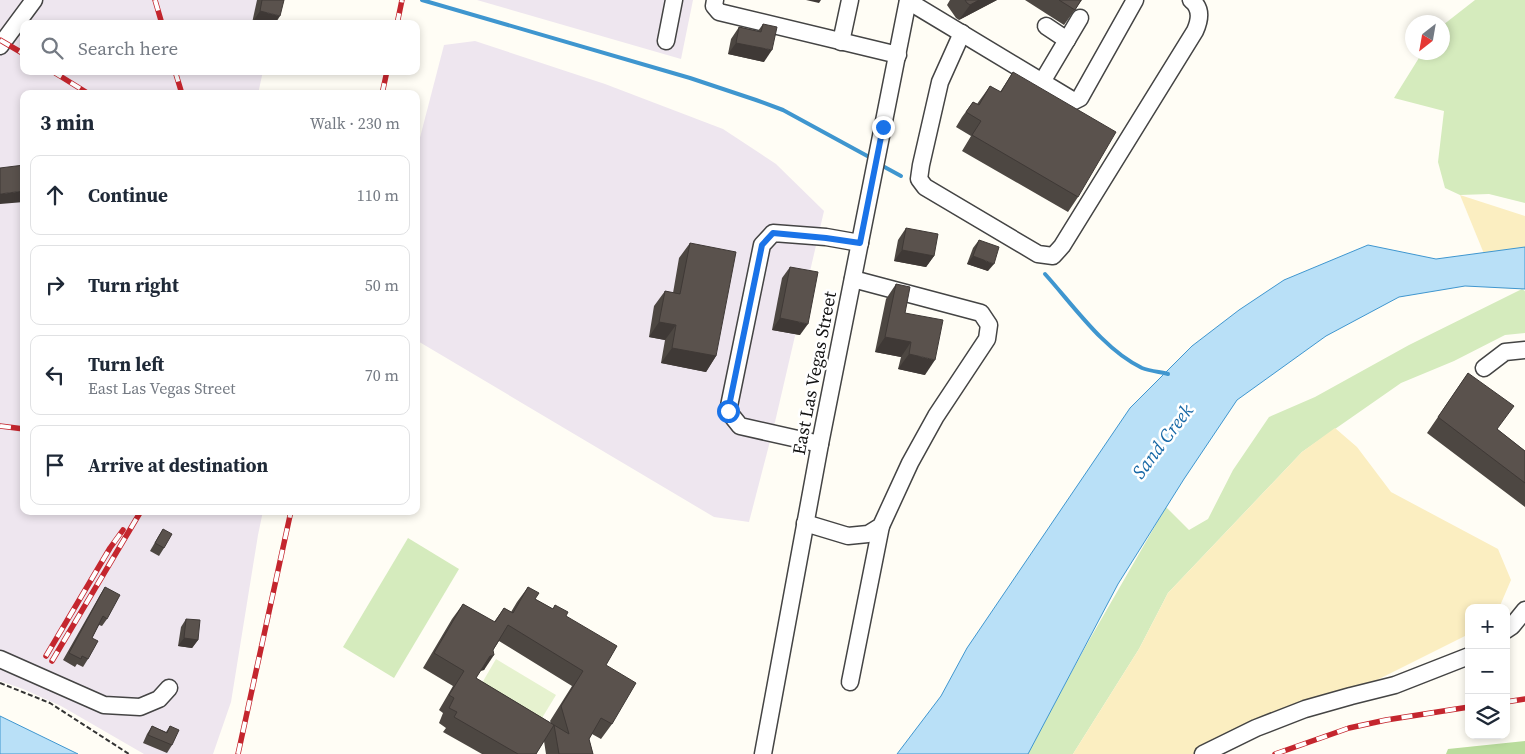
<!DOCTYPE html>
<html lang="en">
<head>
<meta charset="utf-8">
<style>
  :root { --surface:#fff; --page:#f6f6f7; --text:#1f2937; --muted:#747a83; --line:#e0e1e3 }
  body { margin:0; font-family:"Source Serif 4",serif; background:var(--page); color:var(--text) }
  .controls { position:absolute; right:15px; bottom:15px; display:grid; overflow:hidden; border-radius:10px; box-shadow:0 2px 8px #0003 }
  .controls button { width:45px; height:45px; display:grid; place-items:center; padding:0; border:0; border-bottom:1px solid var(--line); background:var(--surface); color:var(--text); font:25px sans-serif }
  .compass { position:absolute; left:1405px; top:15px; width:45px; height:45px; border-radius:50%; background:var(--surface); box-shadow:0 2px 8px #0003; rotate:211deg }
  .stop { position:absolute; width:15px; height:15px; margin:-11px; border:4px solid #1a73e8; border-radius:50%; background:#fff }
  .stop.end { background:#1a73e8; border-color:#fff; box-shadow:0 1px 5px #0008 }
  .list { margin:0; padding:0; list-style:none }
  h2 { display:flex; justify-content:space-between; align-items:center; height:65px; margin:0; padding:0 20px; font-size:21px }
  h2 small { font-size:16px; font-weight:400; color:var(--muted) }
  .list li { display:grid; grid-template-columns:32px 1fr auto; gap:15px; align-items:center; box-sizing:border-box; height:80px; margin:0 10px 10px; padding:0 10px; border:1px solid var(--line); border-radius:10px }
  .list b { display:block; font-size:19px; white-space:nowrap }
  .list p { margin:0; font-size:16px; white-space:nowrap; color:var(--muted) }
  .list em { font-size:16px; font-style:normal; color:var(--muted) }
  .icon { flex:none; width:28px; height:28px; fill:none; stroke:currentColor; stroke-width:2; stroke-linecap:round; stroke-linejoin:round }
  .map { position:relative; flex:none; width:1525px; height:754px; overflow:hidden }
  .search { position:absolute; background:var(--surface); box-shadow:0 2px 8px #0003; left:20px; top:20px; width:400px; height:55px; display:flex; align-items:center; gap:12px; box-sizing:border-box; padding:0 18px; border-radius:10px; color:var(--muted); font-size:19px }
  .panel { position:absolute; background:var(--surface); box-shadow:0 2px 8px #0003; left:20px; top:90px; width:400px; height:425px; border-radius:10px }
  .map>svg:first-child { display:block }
</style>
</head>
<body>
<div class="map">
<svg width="1525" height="754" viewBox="0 0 1525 754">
  <rect width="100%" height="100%" fill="#fffdf5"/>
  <g fill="#eee6ef">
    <path d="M0 0H279L273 24H24V71H263L258 94H24V511H263L258 535 231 702 213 754H144L61 706 23 689 0 681Z"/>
    <path d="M477 0H693L681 59Z"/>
    <path d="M475 41 605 84 723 129 776 164 824 211 775 422 749 522 714 517 416 340V153L444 45Z"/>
  </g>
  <g fill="#d5ebbd">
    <path d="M1475 0H1525V203L1489 194 1460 195 1445 188 1438 162 1444 111 1394 98 1422 53 1442 52 1443 25Z"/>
    <path d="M1522 289 1525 291V333L1505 335 1454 361 1401 383 1302 452 1168 593 1139 649 1073 754H1027L1087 644 1166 507 1189 530 1208 519 1233 470 1269 417 1315 397 1409 345Z"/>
    <path d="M408 538 459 569 394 678 343 647Z"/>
  </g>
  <path fill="#b9dc9c" d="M1525 741V754H1446L1448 749Z"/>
  <g fill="#fbeec1">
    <path d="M1460 195 1525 216V289L1498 288Z"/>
    <path d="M1335 428 1357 447 1391 492 1498 549 1511 580 1499 608H1469V634L1287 725 1217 754H1073L1139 649 1168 593 1302 452Z"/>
  </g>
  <path fill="#e6f2cf" d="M496 659 556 695 542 718 482 683Z"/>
  <g fill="#b9e0f7" stroke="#3f96cf">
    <path d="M1368 245 1436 259 1525 247V289L1465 286 1399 297 1326 336 1237 400 1184 479 1118 584 1028 754H897L941 696 967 648 1130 408 1192 346 1239 310 1284 280Z"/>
    <path d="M0 716 78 754H0Z"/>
  </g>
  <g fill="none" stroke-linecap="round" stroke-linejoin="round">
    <g stroke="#3f96cf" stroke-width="4">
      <path d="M422 0 690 78 756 100 783 110 871 158"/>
      <path d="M879 164 901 176"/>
      <path d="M1045 274C1073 305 1104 350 1142 368 1150 371 1160 372 1168 374"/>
    </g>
    <g stroke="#444" stroke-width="19">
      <g id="minor">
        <path d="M715 0 714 6 719 12 898 55"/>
        <path d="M908 1 1074 101 1080 98 1135 0"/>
        <path d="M1046 26 1067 40"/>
        <path d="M962 33 940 82 921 165 919 179 925 187 1038 254 1053 256 1062 246 1195 31C1200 20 1202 8 1191 0"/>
        <path d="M666 41 674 0"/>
        <path d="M841 42 850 0"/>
        <path d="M0 46 34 0"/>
        <path d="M1042 82 1080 18"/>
        <path d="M1484 368 1505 352 1525 350"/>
        <path d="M820 444 740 426 728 411 762 245 773 233 826 237 860 243"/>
        <path d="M805 523 848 536 868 534 881 526 910 463 936 416 987 339 989 325 981 313 853 279"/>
        <path d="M1506 630 1512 626 1525 610"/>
        <path d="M0 659 104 705 140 707 159 699 169 688"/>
        <path d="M850 682 881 526"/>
        <path d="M763 754 820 444 908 0"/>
        <path d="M1203 754 1256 728 1305 709 1351 696 1395 685 1469 656"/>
      </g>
    </g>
    <path stroke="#333" stroke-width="2" stroke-dasharray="5 2.5" stroke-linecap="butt" d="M0 683 50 703 129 754"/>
    <use href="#minor" stroke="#fff" stroke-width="16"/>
    <g stroke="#c4262e" stroke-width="5.5">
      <g id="rail">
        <path d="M155 0 162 24"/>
        <path d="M397 24 402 0"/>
        <path d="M0 40 24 54"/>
        <path d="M52 71 89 94"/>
        <path d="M175 71 182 94"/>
        <path d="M382 94 387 71"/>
        <path d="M0 426 24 429"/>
        <path d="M46 656 110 548 123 530"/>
        <path d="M52 661 141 511"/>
        <path d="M1506 702 1525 699"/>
        <path d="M238 754 291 511"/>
        <path d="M1275 754 1349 728 1386 720 1469 707"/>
      </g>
    </g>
    <use href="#rail" stroke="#fff" stroke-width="4" stroke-dasharray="11" stroke-linecap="butt"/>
  </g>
  <g fill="#4d4742" fill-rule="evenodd">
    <path d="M257 0H284L252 23Z"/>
    <path d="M950 0H997L959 20 956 18 947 5Z"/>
    <path d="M1025 0H1082L1064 25Z"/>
    <path d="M763 24 764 62 728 54 731 39 739 27 758 31Z"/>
    <path d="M1013 72 1078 197 1068 212 962 151 971 136 956 127 962 117 973 102 977 104 990 86 1000 92Z"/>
    <path d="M906 228 934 256 926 267 894 261 898 240Z"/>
    <path d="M979 240 988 271 967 264 973 248Z"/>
    <path d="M690 243 716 356 706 372 661 363 665 340 649 337 654 306 665 291 673 293 679 258Z"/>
    <path d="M790 267 800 335 772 330 782 278Z"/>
    <path d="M896 284 905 313 925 375 898 369 901 357 875 352 886 299Z"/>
    <path d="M1468 373 1497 429 1525 451V507L1427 433Z"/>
    <path d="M163 529 164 548 159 556 150 551 158 537Z"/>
    <path d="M105 587 107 619 102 626 99 625 92 638 88 659 83 667 77 664 75 667 63 660 100 595Z"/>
    <path d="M528 587 535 599 553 609 555 605 566 616 606 665 612 724 601 739 592 734 589 739 593 754H546L544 741 536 754H482L443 732 446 728 439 723 443 713 439 710 453 686 423 668 452 619 463 604 494 622 504 608 511 612 517 602ZM499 641 572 686 550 721 551 723 476 678 480 671 484 670 493 650Z"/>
    <path d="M186 619 198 640 192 648 178 646 181 627Z"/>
    <path d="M152 726 166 732 170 726 172 745 167 753 143 743 147 734Z"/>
  </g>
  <g fill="#3f3936">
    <path d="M806 0H821L819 3Z"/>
    <path d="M979 0H997L959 20 970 5Z"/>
    <path d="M260 11 280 16 275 24H257L252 23Z"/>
    <path d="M736 43 772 50 764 62 728 54Z"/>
    <path d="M24 191V202L0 204V194Z"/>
    <path d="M902 250 934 256 926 267 894 261Z"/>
    <path d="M973 256 994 264 988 271 967 264Z"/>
    <path d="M780 318 808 324 800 335 772 330Z"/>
    <path d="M659 322 676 325 665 340 649 337Z"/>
    <path d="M885 337 911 342 901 357 875 352Z"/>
    <path d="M672 348 716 356 706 372 661 363Z"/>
    <path d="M909 354 935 360 925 375 898 369Z"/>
    <path d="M184 638 198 640 192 648 178 646Z"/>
    <path d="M494 655 484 670 479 671 490 656Z"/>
  </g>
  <g fill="#5a524d" stroke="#3f3936">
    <path d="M262 0H284L280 16 260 11Z"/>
    <path d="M965 0H979L970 5 967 3Z"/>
    <path d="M1059 0H1081L1075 10Z"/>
    <path d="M763 24 777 27 772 50 736 43 739 27 761 32Z"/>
    <path d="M1013 72 1116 132 1078 197 972 135 981 121 966 112 973 102 979 105 990 86 1001 92Z"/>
    <path d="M24 165V191L0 194V168Z"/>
    <path d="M906 228 938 234 934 256 902 250Z"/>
    <path d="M979 240 999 247 994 264 973 256Z"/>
    <path d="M690 243 736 252 716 356 672 348 676 325 659 322 665 291 680 294Z"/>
    <path d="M790 267 818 272 808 324 780 318Z"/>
    <path d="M896 284 910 287 905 313 943 320 935 360 909 354 911 342 885 337Z"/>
    <path d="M1468 373 1514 406 1497 429 1525 451V483L1438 417Z"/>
    <path d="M163 529 172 534 164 548 155 543Z"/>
    <path d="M105 587 120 595 107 619 103 616 92 638 98 641 88 659 82 656 81 659 69 653Z"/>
    <path d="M528 587 539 593 535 599 553 609 555 605 568 612 566 616 617 646 606 665 636 683 612 724 601 718 589 739 593 754H559L554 725 569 734 561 706 583 671 508 625 493 650 494 655 490 656 476 678 554 725 536 754H518L454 717 457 712 449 708 454 698 449 695 464 671 434 653 463 604 495 622 504 608 513 613Z"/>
    <path d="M186 619 200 620 198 640 184 638Z"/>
    <path d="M152 726 167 733 170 726 179 730 172 745 148 735Z"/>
  </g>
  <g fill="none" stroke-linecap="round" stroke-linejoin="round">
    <path stroke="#1a73e8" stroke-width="6" d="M728 411 762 245 773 233 826 238 860 243 883 127"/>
  </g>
  <g text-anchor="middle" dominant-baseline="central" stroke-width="5" stroke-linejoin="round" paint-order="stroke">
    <g font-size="18" fill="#111" stroke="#fff">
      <text transform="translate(814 373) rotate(-79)">East Las Vegas Street</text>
    </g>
    <g font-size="19" font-style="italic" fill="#1768a6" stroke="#fff">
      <text transform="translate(1162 441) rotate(-53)">Sand Creek</text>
    </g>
  </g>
</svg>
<div class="controls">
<button>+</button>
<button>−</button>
<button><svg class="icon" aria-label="layers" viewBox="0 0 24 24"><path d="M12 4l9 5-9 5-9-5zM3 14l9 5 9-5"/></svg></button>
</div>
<svg class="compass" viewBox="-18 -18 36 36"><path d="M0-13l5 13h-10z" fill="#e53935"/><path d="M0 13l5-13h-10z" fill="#747a83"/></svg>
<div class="stop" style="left:728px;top:411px"></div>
<div class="stop end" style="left:883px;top:127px"></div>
<div class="search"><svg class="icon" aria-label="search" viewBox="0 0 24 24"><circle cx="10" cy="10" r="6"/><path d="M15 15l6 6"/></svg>Search here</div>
<section class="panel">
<h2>3 min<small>Walk · 230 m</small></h2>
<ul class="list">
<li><svg class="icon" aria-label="ahead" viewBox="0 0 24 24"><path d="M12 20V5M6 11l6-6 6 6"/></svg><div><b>Continue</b></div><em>110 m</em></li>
<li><svg class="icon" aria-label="right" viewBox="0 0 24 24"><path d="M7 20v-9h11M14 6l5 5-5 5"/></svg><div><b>Turn right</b></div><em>50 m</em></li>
<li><svg class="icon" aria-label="left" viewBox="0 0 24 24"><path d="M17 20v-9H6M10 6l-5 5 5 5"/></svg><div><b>Turn left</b><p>East Las Vegas Street</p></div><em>70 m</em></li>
<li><svg class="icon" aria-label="arrive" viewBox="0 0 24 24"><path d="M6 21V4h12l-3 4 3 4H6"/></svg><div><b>Arrive at destination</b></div></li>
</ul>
</section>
</div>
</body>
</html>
